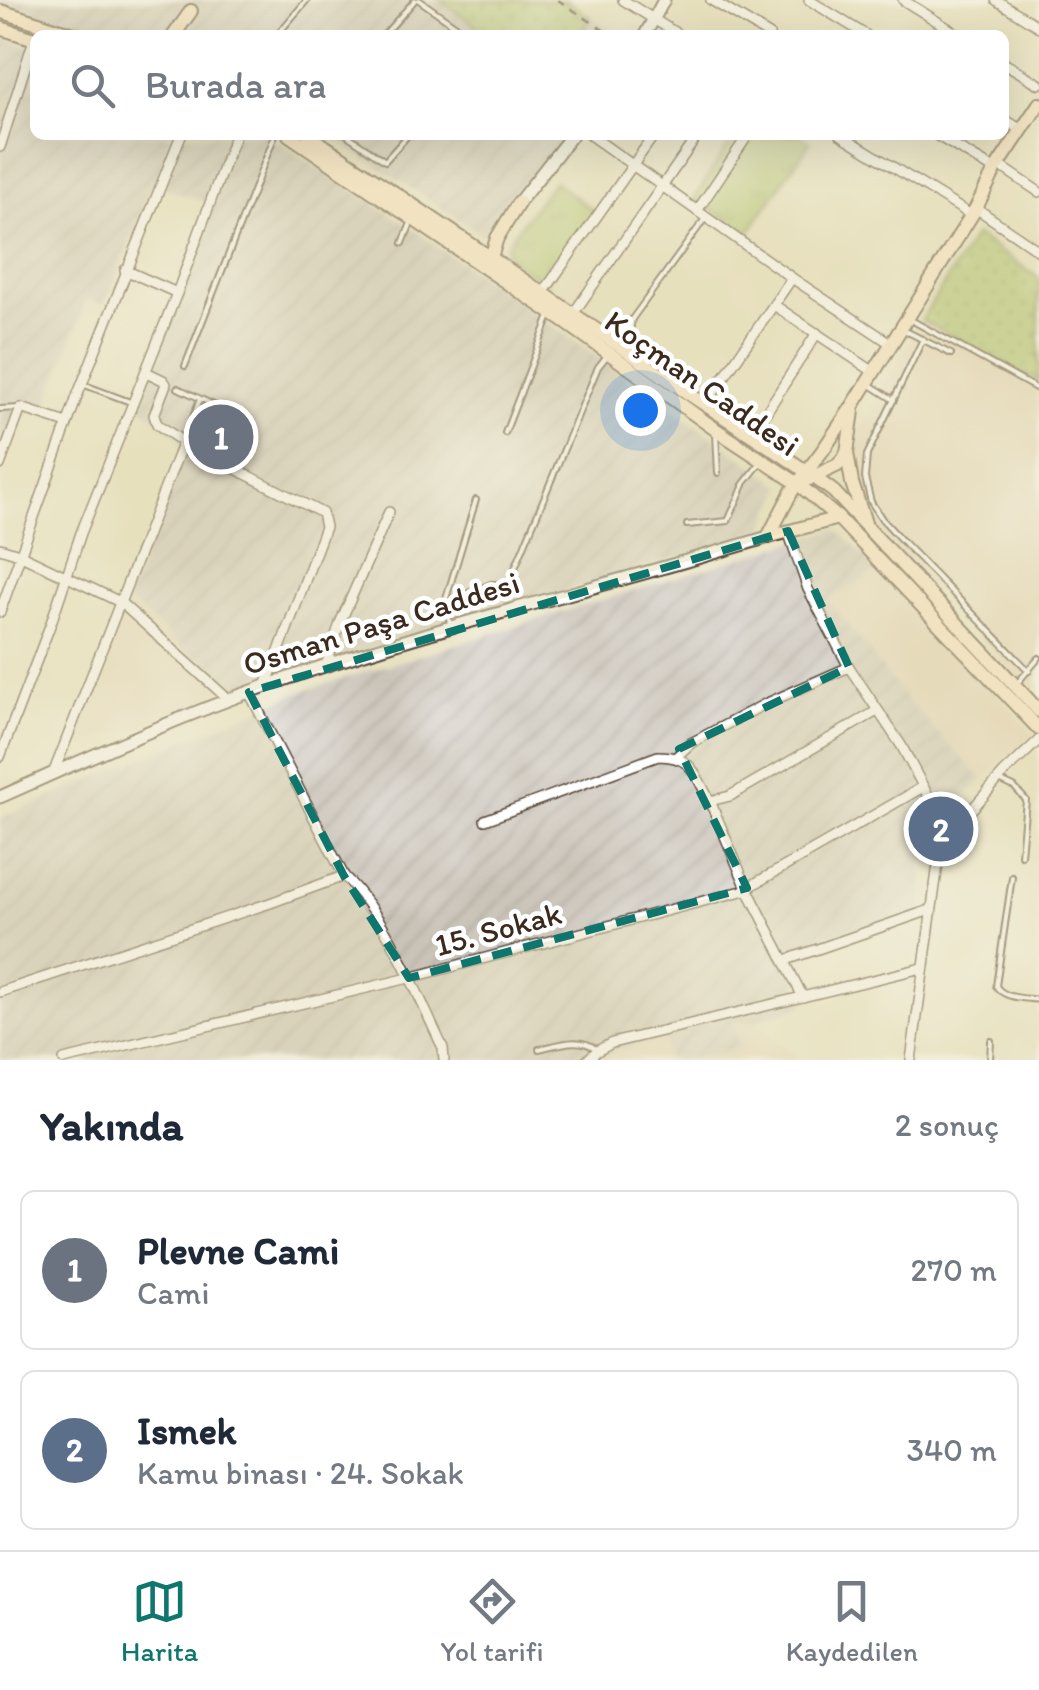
<!DOCTYPE html>
<html lang="tr">
<head>
<meta charset="utf-8">
<style>
  :root { --surface:#fff; --page:#f6f6f7; --text:#1f2937; --muted:#747a83; --line:#e0e1e3; --accent:#0f766e }
  body { margin:0; font-family:Itim,sans-serif; background:var(--page); color:var(--text) }
  .you { position:absolute; left:640px; top:410px; width:35px; height:35px; margin:-25px; border:8px solid #fff; border-radius:50%; background:#1a73e8; box-shadow:0 0 0 15px #1a73e833 }
  .badge { display:grid; place-items:center; width:65px; height:65px; border-radius:50%; background:var(--accent); color:#fff; font-size:32px; font-weight:700 }
  .pin { position:absolute; translate:-50% -50%; border:5px solid #fff; box-shadow:0 2px 10px #0006 }
  .list { margin:0; padding:0; list-style:none }
  h2 { display:flex; justify-content:space-between; align-items:center; height:130px; margin:0; padding:0 40px; font-size:42px }
  h2 small { font-size:32px; font-weight:400; color:var(--muted) }
  .list li { display:grid; grid-template-columns:65px 1fr auto; gap:30px; align-items:center; box-sizing:border-box; height:160px; margin:0 20px 20px; padding:0 20px; border:2px solid var(--line); border-radius:15px }
  .list b { display:block; font-size:38px; white-space:nowrap }
  .list p { margin:0; font-size:32px; white-space:nowrap; color:var(--muted) }
  .list em { font-size:32px; font-style:normal; color:var(--muted) }
  .icon { flex:none; width:55px; height:55px; fill:none; stroke:currentColor; stroke-width:2; stroke-linecap:round; stroke-linejoin:round }
  .map { position:relative; flex:none; width:1039px; height:1060px; overflow:hidden }
  .search { position:absolute; background:var(--surface); box-shadow:0 10px 40px #0002; left:30px; right:30px; top:30px; height:110px; display:flex; align-items:center; gap:25px; box-sizing:border-box; padding:0 35px; border-radius:15px; color:var(--muted); font-size:38px }
  .sheet { height:490px; background:var(--surface) }
  nav { display:flex; justify-content:space-around; align-items:center; box-sizing:border-box; height:140px; border-top:2px solid var(--line); background:var(--surface); font-size:28px; color:var(--muted) }
  nav a { display:grid; justify-items:center; gap:5px }
  nav .on { color:var(--accent) }
  .map>svg:first-child { display:block }
</style>
</head>
<body>
<div class="map">
<svg width="1039" height="1060" viewBox="0 0 1039 1060">
  <defs>
    <pattern id="industrial-furrows" width="10" height="10" patternUnits="userSpaceOnUse" patternTransform="scale(2.5)"><rect width="10" height="10" fill="#cac3b8"/><path d="M-1 1l2-2M0 10L10 0M9 11l2-2" fill="none" stroke="#aea89e"/></pattern>
    <pattern id="grass-tufts" width="24" height="20" patternUnits="userSpaceOnUse" patternTransform="scale(2.5)"><rect width="24" height="20" fill="#abc267"/><path d="M3 7l-1-3M5 7V3M7 7l1-3M15 17l-1-3M17 17v-4M19 17l1-3" fill="none" stroke="#8c9e54"/></pattern>
    <pattern id="park-dots" width="8" height="8" patternUnits="userSpaceOnUse" patternTransform="scale(2.5)"><rect width="8" height="8" fill="#abc267"/><path d="M2 2h.1M6 6h.1" fill="none" stroke="#8c9e54" stroke-width="1.8" stroke-linecap="round"/></pattern>
  </defs>
  <rect width="100%" height="100%" fill="#fff"/>
  <filter id="ink" filterUnits="userSpaceOnUse"><feTurbulence type="fractalNoise" baseFrequency=".01" numOctaves="2"/><feDisplacementMap in="SourceGraphic" scale="20" xChannelSelector="R" yChannelSelector="G"/><feConvolveMatrix kernelMatrix="1 2 1 2 8 2 1 2 1" color-interpolation-filters="sRGB"/></filter>
  <filter id="wash" filterUnits="userSpaceOnUse"><feTurbulence type="fractalNoise" baseFrequency=".0048" numOctaves="4" result="noise"/><feDisplacementMap in="SourceGraphic" scale="40" xChannelSelector="R" yChannelSelector="G"/><feGaussianBlur stdDeviation="2.25" result="paint"/><feColorMatrix in="noise" values="0 0 0 0 0 0 0 0 0 0 0 0 0 0 0 0 0 1.4 0 .05"/><feComposite in="paint" operator="in"/></filter>
  <g filter="url(#wash)">
    <rect width="100%" height="100%" fill="#e7e0bd"/>
    <g fill="#e3d2b4">
      <path d="M921 320 1039 382V673L1031 690 869 524 857 470 856 437Z"/>
      <path d="M879 570 957 651 1033 734 983 780 908 701 827 600Z"/>
      <path d="M127 599 232 691 71 750Z"/>
      <path d="M756 1021 800 1060H680L740 1048 731 1023Z"/>
      <path d="M665 1037 669 1060H599L608 1053Z"/>
    </g>
    <g fill="url(#industrial-furrows)">
      <path d="M0 0H440L489 35H101L0 6Z"/>
      <path d="M591 18 623 35H579Z"/>
      <path d="M0 37 35 48V135H267L398 219 783 486 763 532 232 691 127 599 187 445 139 404 208 203 153 184 105 305 87 299 47 404H31L0 467Z"/>
      <path d="M329 135H568L483 235Z"/>
      <path d="M836 529 879 570 828 600 908 701 983 780 949 809 923 855 922 917 789 957 805 1005 756 1021 732 1023 741 1048 680 1060H669L664 1038 608 1053 598 1060H585L581 1058 554 1060H0V818L300 692Z"/>
    </g>
    <g fill="url(#grass-tufts)" stroke="#737642" stroke-width="2.5">
      <path d="M735 135H799L810 142 749 232 694 199Z"/>
      <path d="M554 181 596 213 545 283 510 259 506 250 509 240Z"/>
    </g>
    <g fill="url(#park-dots)" stroke="#737642" stroke-width="2.5">
      <path d="M440 0H565L591 18 579 35H489Z"/>
      <path d="M975 235 1039 278V382L921 320Z"/>
    </g>
  </g>
  <g filter="url(#ink)">
    <g fill="none" stroke-linecap="round" stroke-linejoin="round">
      <g stroke="#554536" stroke-width="8">
        <g id="service">
          <path d="M419 0 469 35"/>
          <path d="M277 35 307 0"/>
          <path d="M384 35 415 0"/>
          <path d="M347 135 385 161 408 135"/>
          <path d="M403 243 411 223"/>
          <path d="M911 320 1039 390"/>
          <path d="M904 330 951 354"/>
          <path d="M630 332 632 319 704 220"/>
          <path d="M923 339 867 455 865 478 871 502 882 519 905 544 1029 671"/>
          <path d="M185 366 275 135"/>
          <path d="M82 384 133 403"/>
          <path d="M872 386 894 400"/>
          <path d="M178 388 243 419 248 425 249 437"/>
          <path d="M0 409 20 408"/>
          <path d="M505 433 550 316"/>
          <path d="M716 434 718 473"/>
          <path d="M193 447 198 434 191 423 200 399"/>
          <path d="M743 485 761 462"/>
          <path d="M687 525 728 521 744 485"/>
          <path d="M517 587 515 568 598 367 606 357"/>
          <path d="M445 602 476 500"/>
          <path d="M450 623 445 602 491 584H500"/>
          <path d="M1019 681 1039 658"/>
          <path d="M999 780 1014 787 1026 800 1021 855"/>
          <path d="M1012 877 996 986C1004 999 1025 998 1039 1000"/>
          <path d="M539 1049C558 1045 580 1036 596 1049"/>
          <path d="M990 1060 991 1041"/>
        </g>
      </g>
      <g stroke="#554536" stroke-width="12">
        <g id="minor">
          <path d="M623 0 679 35"/>
          <path d="M711 0 769 35"/>
          <path d="M809 0 866 35"/>
          <path d="M903 0 959 35"/>
          <path d="M996 0 1039 27"/>
          <path d="M1004 63 1039 84"/>
          <path d="M1004 119 1022 130"/>
          <path d="M590 135 792 278 890 343"/>
          <path d="M841 135 971 215"/>
          <path d="M936 135 995 170"/>
          <path d="M0 147 34 39"/>
          <path d="M999 165 1039 192"/>
          <path d="M976 208 1039 251"/>
          <path d="M697 211 748 135"/>
          <path d="M125 270 177 293"/>
          <path d="M543 293 654 135"/>
          <path d="M774 305 874 372"/>
          <path d="M573 314 698 135"/>
          <path d="M146 372 163 380 166 384 154 415 157 424 183 442"/>
          <path d="M705 405 792 278"/>
          <path d="M751 436 817 333"/>
          <path d="M0 465 21 408 67 423"/>
          <path d="M788 531 808 589 849 667 901 745 949 835"/>
          <path d="M0 548 19 554 120 602 229 700"/>
          <path d="M0 612 78 394 181 135"/>
          <path d="M326 666 340 623 389 512"/>
          <path d="M249 692 344 876C390 922 415 990 443 1048L444 1060"/>
          <path d="M677 756 691 743 765 704 849 667"/>
          <path d="M0 757 51 623 81 533 177 293 235 135"/>
          <path d="M53 774 183 442 322 513 325 527 266 686"/>
          <path d="M710 801 747 888 803 997"/>
          <path d="M485 820 658 756C693 756 694 773 710 801L730 796 877 711"/>
          <path d="M786 960 930 910"/>
          <path d="M0 992 270 903 344 876"/>
          <path d="M64 1060 409 978 742 891 923 787"/>
          <path d="M587 1060 597 1051 612 1043 922 968"/>
          <path d="M911 1060 938 864 949 835 1004 773 1039 740"/>
        </g>
      </g>
      <g stroke="#554536" stroke-width="15">
        <g id="tertiary">
          <path d="M645 35 664 0"/>
          <path d="M519 202 572 135"/>
          <path d="M0 797C88 758 175 718 266 686 430 627 601 588 768 537"/>
        </g>
      </g>
      <g stroke="#554536" stroke-width="16">
        <g id="secondary">
          <path d="M0 11 77 35"/>
          <path d="M0 28 35 39"/>
          <path d="M174 35 191 11"/>
          <path d="M289 135 568 324 715 429 797 483 838 518 1039 729"/>
          <path d="M308 135C431 217 554 300 676 385 728 421 784 453 834 492L1039 711"/>
          <path d="M489 264 497 238 519 202"/>
          <path d="M853 411 847 453 852 483 865 523"/>
          <path d="M809 479 838 465 847 453"/>
          <path d="M768 537 792 491 823 450 854 404 976 208 995 170 1039 104"/>
          <path d="M768 537 838 518"/>
        </g>
      </g>
      <path stroke="#554536" stroke-width="2.5" stroke-dasharray="8 8" stroke-linecap="butt" d="M558 0 611 35"/>
      <use href="#service" stroke="#fff" stroke-width="4"/>
      <use href="#minor" stroke="#fff" stroke-width="9"/>
      <use href="#tertiary" stroke="#fff" stroke-width="11"/>
      <use href="#secondary" stroke="#fde5c5" stroke-width="12"/>
    </g>
  </g>
  <path d="M0 0H1039V1060H0ZM788 531 849 667 679 749 747 888 409 978 344 876 249 692Z" fill="#e7e0bd" fill-opacity=".55" fill-rule="evenodd"/>
  <path fill="none" stroke="#0f766e" stroke-width="8" stroke-dasharray="20 12" stroke-linejoin="round" d="M788 531 849 667 679 749 747 888 409 978 344 876 249 692Z"/>
  <g text-anchor="middle" dominant-baseline="central" stroke-width="9" stroke-linejoin="round" paint-order="stroke">
    <g font-size="32" fill="#3b2a1e" stroke="#fff">
      <text transform="translate(702 383) rotate(35)">Koçman Caddesi</text>
      <text transform="translate(381 623) rotate(-17)">Osman Paşa Caddesi</text>
      <text transform="translate(498 929) rotate(-15)">15. Sokak</text>
    </g>
  </g>
</svg>
<div class="you"></div>
<div class="pin badge" style="left:221px;top:437px;background:#6b7280">1</div>
<div class="pin badge" style="left:941px;top:829px;background:#5c6f8a">2</div>
<div class="search"><svg class="icon" aria-label="search" viewBox="0 0 24 24"><circle cx="10" cy="10" r="6"/><path d="M15 15l6 6"/></svg>Burada ara</div>
</div>
<section class="sheet">
<h2>Yakında<small>2 sonuç</small></h2>
<ul class="list">
<li><span class="badge" style="background:#6b7280">1</span><div><b>Plevne Cami</b><p>Cami</p></div><em>270 m</em></li>
<li><span class="badge" style="background:#5c6f8a">2</span><div><b>Ismek</b><p>Kamu binası · 24. Sokak</p></div><em>340 m</em></li>
</ul>
</section>
<nav>
<a class="on"><svg class="icon" aria-label="map" viewBox="0 0 24 24"><path d="M3 6l6-2 6 2 6-2v14l-6 2-6-2-6 2zM9 4v14M15 6v14"/></svg>Harita</a>
<a><svg class="icon" aria-label="directions" viewBox="0 0 24 24"><path d="M12 3l9 9-9 9-9-9zM9 14v-3h6M13 9l2 2-2 2"/></svg>Yol tarifi</a>
<a><svg class="icon" aria-label="saved" viewBox="0 0 24 24"><path d="M7 4h10v16l-5-4-5 4z"/></svg>Kaydedilen</a>
</nav>
</body>
</html>
